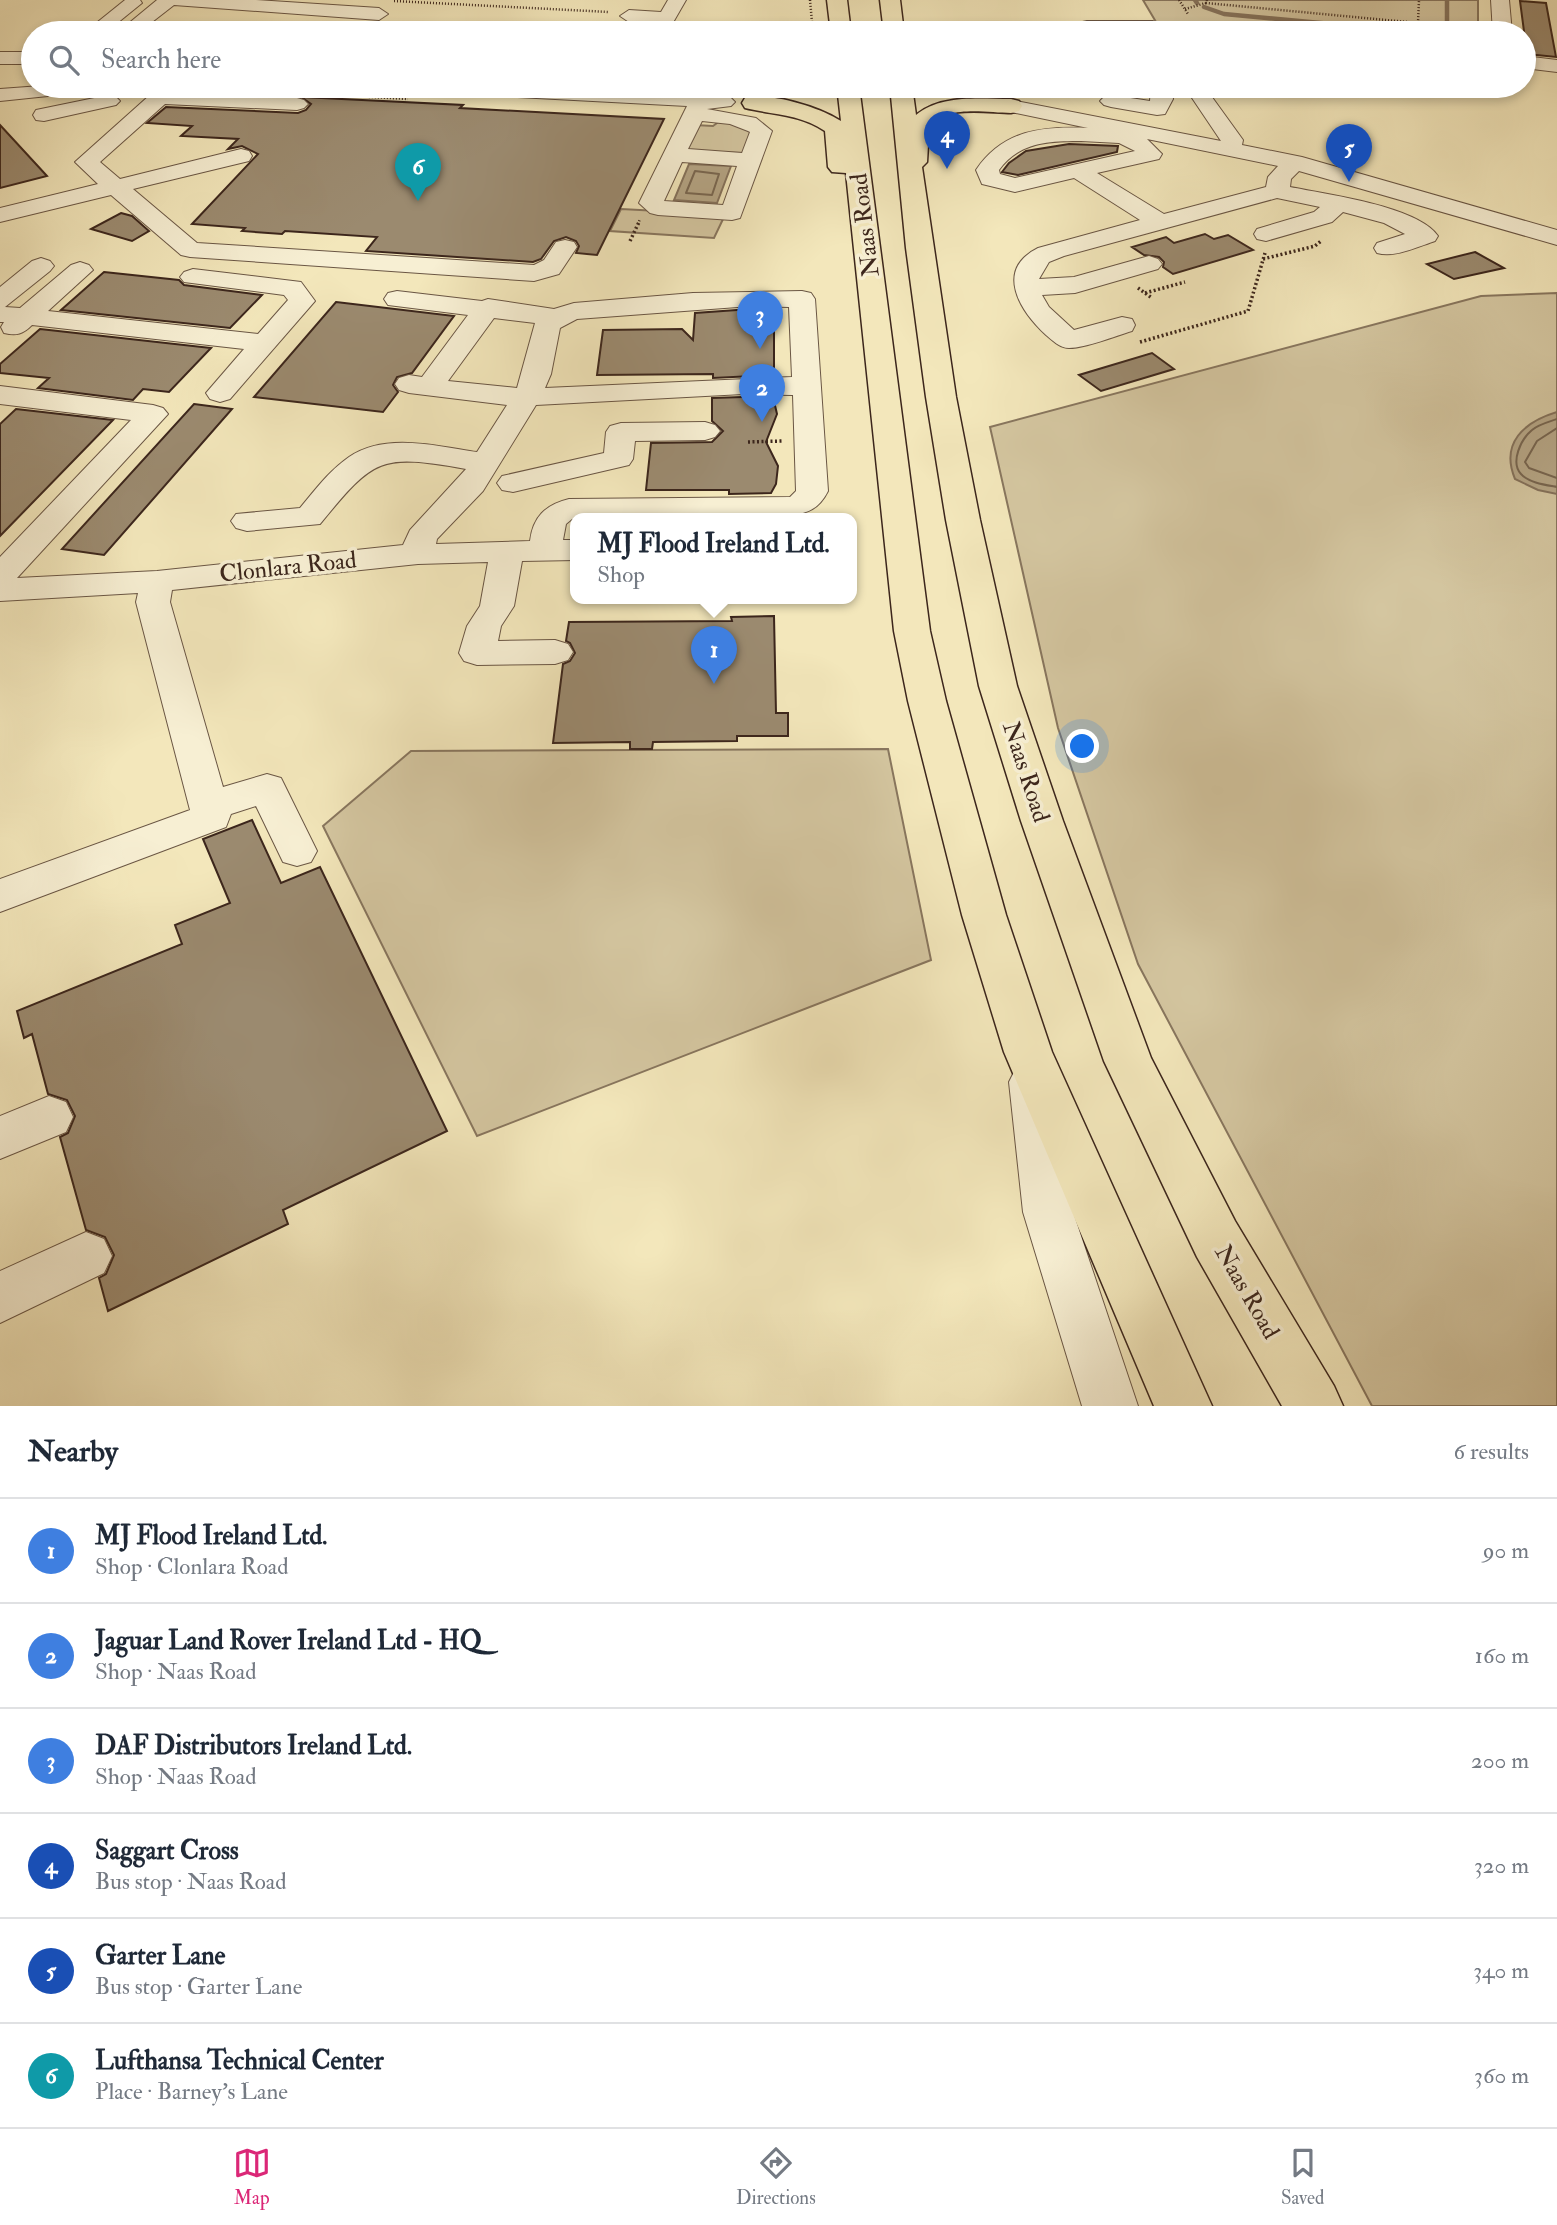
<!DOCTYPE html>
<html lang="en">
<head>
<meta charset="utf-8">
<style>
  :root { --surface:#fff; --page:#f6f6f7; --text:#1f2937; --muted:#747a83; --line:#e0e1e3; --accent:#db2777 }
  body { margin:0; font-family:"IM FELL Double Pica",serif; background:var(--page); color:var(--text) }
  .you { position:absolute; left:1083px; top:747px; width:24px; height:24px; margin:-18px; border:5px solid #fff; border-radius:50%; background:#1a73e8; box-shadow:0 0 0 10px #1a73e833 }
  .badge { display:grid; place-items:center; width:46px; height:46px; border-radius:50%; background:var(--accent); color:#fff; font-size:23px; font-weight:700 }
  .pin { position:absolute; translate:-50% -58px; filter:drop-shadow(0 2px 4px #0008) }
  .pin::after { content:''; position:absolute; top:37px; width:24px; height:21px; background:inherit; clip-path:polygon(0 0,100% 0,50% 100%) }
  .popup { position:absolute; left:570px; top:513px; width:287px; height:91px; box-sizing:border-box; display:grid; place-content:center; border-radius:14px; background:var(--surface); filter:drop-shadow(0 2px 5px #0005); font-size:23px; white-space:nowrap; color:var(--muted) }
  .popup b { font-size:26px; color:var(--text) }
  .popup::after { content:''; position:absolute; left:50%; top:100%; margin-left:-14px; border:14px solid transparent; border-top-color:var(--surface) }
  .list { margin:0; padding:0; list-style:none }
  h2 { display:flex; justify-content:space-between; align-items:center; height:91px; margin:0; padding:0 28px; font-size:30px }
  h2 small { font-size:23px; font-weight:400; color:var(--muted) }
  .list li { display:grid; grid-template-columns:46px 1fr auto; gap:21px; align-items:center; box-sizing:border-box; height:105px; padding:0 28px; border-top:2px solid var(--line) }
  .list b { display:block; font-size:26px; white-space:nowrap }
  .list p { margin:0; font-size:23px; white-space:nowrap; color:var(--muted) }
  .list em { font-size:23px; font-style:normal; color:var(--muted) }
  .icon { flex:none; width:38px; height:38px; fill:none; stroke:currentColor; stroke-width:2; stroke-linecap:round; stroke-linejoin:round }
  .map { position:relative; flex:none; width:1557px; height:1406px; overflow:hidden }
  .search { position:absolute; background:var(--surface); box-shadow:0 4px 10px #0003; left:21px; right:21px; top:21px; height:77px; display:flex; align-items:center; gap:18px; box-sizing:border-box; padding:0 24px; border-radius:38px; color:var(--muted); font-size:26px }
  .sheet { height:721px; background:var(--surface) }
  nav { display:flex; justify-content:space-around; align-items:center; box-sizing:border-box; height:98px; border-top:2px solid var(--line); background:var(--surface); font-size:19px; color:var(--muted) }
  nav a { display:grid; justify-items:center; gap:4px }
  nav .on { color:var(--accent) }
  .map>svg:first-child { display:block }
</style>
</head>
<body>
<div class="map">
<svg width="1557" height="1406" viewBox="0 0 1557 1406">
  <rect width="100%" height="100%" fill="#f3e7bb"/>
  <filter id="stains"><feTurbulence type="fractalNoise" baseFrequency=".00286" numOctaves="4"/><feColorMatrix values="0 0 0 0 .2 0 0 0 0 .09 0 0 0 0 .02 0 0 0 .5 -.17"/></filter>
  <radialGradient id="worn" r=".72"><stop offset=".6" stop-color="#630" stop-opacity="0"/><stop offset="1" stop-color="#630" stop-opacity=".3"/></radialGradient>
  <g fill="#d4c6a0" stroke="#88765e" stroke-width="2">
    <path d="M1143 0H1478V33H1228L1159 27Z"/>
    <path d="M721 120 751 128 746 153 688 152 685 147 695 125 713 126Z"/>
    <path d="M621 209 715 214 724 217 714 238 610 231Z"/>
    <path d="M1557 293V1406H1372L1138 964 1058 728 990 427 1481 296Z"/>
    <path d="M888 749 931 960 477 1136 323 826 411 751Z"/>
  </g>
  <g fill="#b5a585" stroke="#85725b" stroke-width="2">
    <path d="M689 164 731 166 717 203 674 200Z"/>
    <path d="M1557 412V494L1538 490 1515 479C1500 443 1524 422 1557 412Z"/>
  </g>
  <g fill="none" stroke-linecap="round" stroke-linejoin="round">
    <g stroke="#786650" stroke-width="2">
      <path d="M695 171 719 174 712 195 686 193Z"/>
      <path d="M1557 419C1549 422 1539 424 1532 430 1521 439 1510 462 1521 474 1529 483 1546 485 1557 487"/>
      <path d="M1557 428 1537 441 1525 462 1529 468 1557 478"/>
    </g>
    <g stroke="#85725b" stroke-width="4.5">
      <path d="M1195 0 1197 3"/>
      <path d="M1204 7 1224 14 1428 33"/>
      <path d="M1444 33 1447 31V0"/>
    </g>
  </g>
  <g fill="#9b8a6f" stroke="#3c261c" stroke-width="2">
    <path d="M1520 1 1546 3 1556 57 1527 54Z"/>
    <path d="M301 97 463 105 460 108 664 119 597 255 576 253 579 246 576 241 566 237 554 241 541 259 533 262 366 251 377 237 285 231 282 234 242 231 245 228 192 224 258 154 242 146 228 149 238 139 181 136 192 126 147 123 166 107 298 113 306 110 311 104Z"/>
    <path d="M0 125 47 176 0 188Z"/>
    <path d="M1069 144 1118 146 1117 152 1018 175 1002 172 1009 163 1026 151Z"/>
    <path d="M121 213 132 216 149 231 132 241 91 229Z"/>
    <path d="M1205 234 1214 239 1228 235 1253 250 1173 274 1163 267 1164 262 1159 257 1144 255 1132 247 1166 237 1174 243Z"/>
    <path d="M1475 252 1504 268 1454 279 1427 264Z"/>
    <path d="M104 272 179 280 184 285 262 295 230 328 61 310Z"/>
    <path d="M336 302 454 316 412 373 397 377 393 385 398 392 383 412 254 397Z"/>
    <path d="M751 309H770L774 312V375L713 378V374L597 375 603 330 682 329 693 340 695 313Z"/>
    <path d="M40 329 211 348 169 392 143 389 133 400 38 388 49 378 0 373V364Z"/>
    <path d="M1152 353 1174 369 1101 391 1079 375Z"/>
    <path d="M743 397H773L777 414 766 442 778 466 776 484 771 493 729 494V490H646L651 443 712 442 723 431 712 421V398Z"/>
    <path d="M194 404 232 409 104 555 62 549Z"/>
    <path d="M16 409 113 420 0 536V424Z"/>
    <path d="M774 616 776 713H788V736H737V741L653 742 652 749H630V742L553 743 563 664 570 661 575 653 570 643 566 641 569 622 732 621 731 617Z"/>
    <path d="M252 820 281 883 320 867 447 1131 283 1210 288 1224 108 1311 99 1278 106 1274 114 1255 105 1237 86 1230 60 1137 68 1133 75 1116 67 1100 48 1094 32 1034 24 1038 17 1011 182 944 175 925 230 903 203 839Z"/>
  </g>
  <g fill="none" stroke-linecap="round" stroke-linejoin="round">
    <g stroke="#6a5644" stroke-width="2">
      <g id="minor">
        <path d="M125 0H140L142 3 105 33H84Z"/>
        <path d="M157 0H256L379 8 388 14 379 20 174 5 138 33H117Z"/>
        <path d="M668 0H686L667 33H649L654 23 629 22 620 16 629 10 661 12Z"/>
        <path d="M1491 0H1509L1512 33H1493Z"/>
        <path d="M1087 21H1153L1163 27 1153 33H1047L1050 29Z"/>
        <rect x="0" y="52" width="33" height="12"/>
        <path d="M1524 56 1557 60V72L1524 68Z"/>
        <path d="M41 86 48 88 51 92 48 96 0 101V89Z"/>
        <path d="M160 86H182L178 92 297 98 304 100 308 104 304 108 297 110 165 104 100 162 120 179 241 149 249 151 252 156 249 161 133 189 197 243 534 265 544 260 556 242 565 240 574 242 577 247 559 274 534 281 190 257 181 255 111 195 0 222V208L98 184 75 162Z"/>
        <path d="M414 86H537L724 96 731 98 735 102 731 106 707 109 756 118 772 131 740 218 732 220 658 215 650 213 639 203 687 106 424 92 417 90ZM702 121 730 124 748 131 750 132 742 153 688 149ZM682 162 737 166 723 205 664 201Z"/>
        <path d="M1151 86H1171L1173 99 1165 114 1157 115 1111 107 1104 105 1100 101 1104 97 1111 95 1150 101Z"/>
        <path d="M1184 86H1204L1243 140 1242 145 1302 157 1557 230V245L1299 171 1291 179 1290 187C1325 194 1418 206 1438 236L1435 241C1417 247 1395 258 1377 253L1374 248 1377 243 1405 234 1384 223 1343 212 1332 222 1266 241 1257 239 1254 234 1257 229 1314 212 1320 207 1277 198 1064 256 1049 262 1039 279 1074 277 1149 256 1158 259 1162 264 1158 269 1075 293 1042 295 1049 307 1074 330 1122 317 1132 319 1135 325 1132 331C1115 336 1086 348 1069 348 1060 348 1052 340 1046 335 1020 311 994 270 1038 248L1140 220 1074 178 1015 192 982 184 976 170C1003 130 1042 126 1088 128L1011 112 1003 111 1000 106 1003 101 1011 100 1221 141ZM1147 139 1278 166 1268 177 1266 187 1164 214 1097 173 1159 159 1162 154ZM1081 141 1119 143 1135 151 1015 178 1000 174 999 170C1019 142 1049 141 1081 141Z"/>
        <path d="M109 95 116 97 120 101 116 105 44 121 36 120 33 115 36 110Z"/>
        <path d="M41 258 50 261 54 266 50 271 5 307 20 308 71 265 80 262 89 265 93 270 48 311 258 334 288 300 284 295 184 282 180 277 184 272 193 269 301 282 315 301 230 399 220 402 210 399 206 393 244 349 32 325C23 334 17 336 4 333L1 327 4 322H0V287L32 261Z"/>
        <path d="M397 291 482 301 488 299 554 309 574 303 693 293 802 291 811 293 815 299 828 491C819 509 808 513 789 516L572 519 566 524 563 540H576V560L522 561 514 606 501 626 498 641 555 640 568 644 573 652 568 660 555 664 477 665 464 661 459 653 467 626 480 606 488 562 418 564 172 590 170 602 223 787 267 774 281 778 317 851 311 862 297 866 283 862 256 806 231 814 226 827 0 912V879L190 810 136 602 138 593 0 601V557L131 420 0 404V386L153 405 163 408 168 414 17 578 157 571 403 545 410 530 466 469C380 454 375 457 320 524L247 531 236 528 231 521 236 514 300 508C315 490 329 471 349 457 385 432 437 446 477 452L507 405 409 393 399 390 395 384 399 378 409 375 422 377 468 315 388 305 384 299 388 293ZM751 306 789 307 792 377 545 388 551 374 560 328 577 319ZM494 318 535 323 517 388 448 381ZM743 394 793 395 796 491 790 497 569 499C545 505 533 517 530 541L436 544 437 539 483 491 536 405Z"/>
        <path d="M705 422 715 425 720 431 715 437 705 440 635 441 633 459 629 465 513 492 502 490 497 483 502 476 604 453 606 432 610 426 621 423Z"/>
        <path d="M1032 1062 1048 1068 1055 1082 1073 1212 1138 1406H1082L1023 1212 1009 1082 1016 1068Z"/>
        <path d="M49 1096 66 1102 73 1117 66 1132 0 1159V1116Z"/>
        <path d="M86 1232 104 1239 112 1256 104 1273 0 1323V1271Z"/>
      </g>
    </g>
    <g stroke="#3c261c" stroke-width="3">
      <g id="highway">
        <path d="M827 0H847L851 33H831Z"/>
        <path d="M880 0H900L904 33H884Z"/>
        <path d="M837 86H859L930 631 946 701 1006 915 1052 1052 1212 1406H1154L1004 1052 962 915 908 701 894 631 846 173 832 172 828 167 825 131C800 114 773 115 745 108L742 103 745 98C771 92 819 107 841 121Z"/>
        <path d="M890 86H912L916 115C941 94 980 99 1011 99L1019 101 1022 106 1019 111 1011 113C986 113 946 104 929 128L927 162 922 167 956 397 980 520 1017 686 1063 821 1151 1058 1235 1221 1334 1386 1343 1406H1282L1197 1257 1104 1061 1021 821 979 686 946 520 926 397 906 248Z"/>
      </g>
    </g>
    <g stroke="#3c261c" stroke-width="2.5" stroke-dasharray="1 2" stroke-linecap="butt">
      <path d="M810 0 813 33"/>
      <path d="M1179 0 1188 14"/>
      <path d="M1207 0 1206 3 1418 23 1419 0"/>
      <path d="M394 1 609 12"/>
      <path d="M1185 9 1206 3"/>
      <path d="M1418 23 1421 33"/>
      <path d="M315 94 408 99"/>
      <path d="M638 224 640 219"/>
    </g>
    <g stroke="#3c261c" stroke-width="3.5" stroke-dasharray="2 2.5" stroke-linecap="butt">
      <path d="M630 241 639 222"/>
      <path d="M1263 259 1315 246 1321 241"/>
      <path d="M1138 288 1152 298"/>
      <path d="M1145 293 1185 282"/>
      <path d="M1140 342 1248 311 1265 253"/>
      <path d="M748 442 782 441"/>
    </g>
    <use href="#minor" fill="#f7efd3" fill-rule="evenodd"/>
    <use href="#highway" fill="#f3e7bb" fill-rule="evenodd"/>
  </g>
  <g text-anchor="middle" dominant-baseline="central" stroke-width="7" stroke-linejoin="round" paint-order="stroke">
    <g font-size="24" fill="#3c261c" stroke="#f7efd3">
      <text transform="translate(865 225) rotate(-97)">Naas Road</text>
      <text transform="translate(288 567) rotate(-6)">Clonlara Road</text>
      <text transform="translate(1026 772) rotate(72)">Naas Road</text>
      <text transform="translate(1247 1292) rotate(60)">Naas Road</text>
    </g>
  </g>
  <rect width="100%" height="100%" filter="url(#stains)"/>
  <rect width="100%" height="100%" fill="url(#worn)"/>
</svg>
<div class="you"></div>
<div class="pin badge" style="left:714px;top:684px;background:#3f7fe0">1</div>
<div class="popup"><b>MJ Flood Ireland Ltd.</b>Shop</div>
<div class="pin badge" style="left:762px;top:422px;background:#3f7fe0">2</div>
<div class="pin badge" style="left:760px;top:349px;background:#3f7fe0">3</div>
<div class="pin badge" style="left:947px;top:169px;background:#1a4fb4">4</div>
<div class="pin badge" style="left:1349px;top:182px;background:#1a4fb4">5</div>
<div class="pin badge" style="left:418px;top:201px;background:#0f9aa8">6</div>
<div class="search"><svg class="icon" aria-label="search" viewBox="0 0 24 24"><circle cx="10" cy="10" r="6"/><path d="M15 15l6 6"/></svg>Search here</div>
</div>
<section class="sheet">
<h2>Nearby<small>6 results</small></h2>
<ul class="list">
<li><span class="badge" style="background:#3f7fe0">1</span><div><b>MJ Flood Ireland Ltd.</b><p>Shop · Clonlara Road</p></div><em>90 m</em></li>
<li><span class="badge" style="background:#3f7fe0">2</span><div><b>Jaguar Land Rover Ireland Ltd - HQ</b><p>Shop · Naas Road</p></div><em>160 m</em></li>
<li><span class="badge" style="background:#3f7fe0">3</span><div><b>DAF Distributors Ireland Ltd.</b><p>Shop · Naas Road</p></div><em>200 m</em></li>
<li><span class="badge" style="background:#1a4fb4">4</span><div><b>Saggart Cross</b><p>Bus stop · Naas Road</p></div><em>320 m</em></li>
<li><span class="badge" style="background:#1a4fb4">5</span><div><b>Garter Lane</b><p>Bus stop · Garter Lane</p></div><em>340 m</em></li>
<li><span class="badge" style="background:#0f9aa8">6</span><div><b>Lufthansa Technical Center</b><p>Place · Barney's Lane</p></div><em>360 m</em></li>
</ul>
</section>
<nav>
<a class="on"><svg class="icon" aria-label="map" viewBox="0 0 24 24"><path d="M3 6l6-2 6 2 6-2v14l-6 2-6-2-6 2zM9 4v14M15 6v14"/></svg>Map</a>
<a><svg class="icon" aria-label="directions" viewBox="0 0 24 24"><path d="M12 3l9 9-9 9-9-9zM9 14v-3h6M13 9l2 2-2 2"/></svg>Directions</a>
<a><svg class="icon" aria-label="saved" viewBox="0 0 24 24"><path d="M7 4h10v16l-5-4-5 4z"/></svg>Saved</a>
</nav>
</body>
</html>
